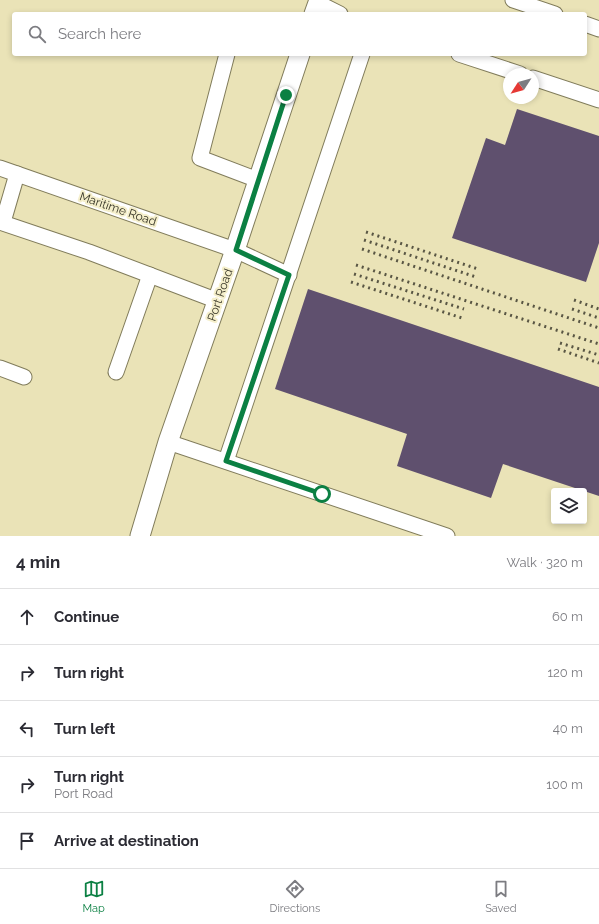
<!DOCTYPE html>
<html lang="en">
<head>
<meta charset="utf-8">
<style>
  :root { --surface:#fff; --page:#f7f7f7; --text:#2b2b33; --muted:#7c7c81; --line:#e1e1e2; --accent:#0b8043 }
  body { margin:0; font-family:Raleway,sans-serif; background:var(--page); color:var(--text) }
  .controls { position:absolute; right:12px; bottom:12px; display:grid; overflow:hidden; border-radius:4px; box-shadow:0 2px 6px #0003 }
  .controls button { width:36px; height:36px; display:grid; place-items:center; padding:0; border:0; border-bottom:1px solid var(--line); background:var(--surface); color:var(--text); font:20px sans-serif }
  .compass { position:absolute; left:503px; top:68px; width:36px; height:36px; border-radius:50%; background:var(--surface); box-shadow:0 2px 6px #0003; rotate:234deg }
  .stop { position:absolute; width:12px; height:12px; margin:-9px; border:3px solid #0b8043; border-radius:50%; background:#fff }
  .stop.end { background:#0b8043; border-color:#fff; box-shadow:0 1px 4px #0008 }
  .list { margin:0; padding:0; list-style:none }
  h2 { display:flex; justify-content:space-between; align-items:center; height:52px; margin:0; padding:0 16px; font-size:17px }
  h2 small { font-size:13px; font-weight:400; color:var(--muted) }
  .list li { display:grid; grid-template-columns:26px 1fr auto; gap:12px; align-items:center; box-sizing:border-box; height:56px; padding:0 16px; border-top:1px solid var(--line) }
  .list b { display:block; font-size:15px; white-space:nowrap }
  .list p { margin:0; font-size:13px; white-space:nowrap; color:var(--muted) }
  .list em { font-size:13px; font-style:normal; color:var(--muted) }
  .icon { flex:none; width:22px; height:22px; fill:none; stroke:currentColor; stroke-width:2; stroke-linecap:round; stroke-linejoin:round }
  .map { position:relative; flex:none; width:599px; height:536px; overflow:hidden }
  .search { position:absolute; background:var(--surface); box-shadow:0 2px 6px #0003; left:12px; right:12px; top:12px; height:44px; display:flex; align-items:center; gap:10px; box-sizing:border-box; padding:0 14px; border-radius:4px; color:var(--muted); font-size:15px }
  .sheet { height:332px; background:var(--surface) }
  nav { display:flex; justify-content:space-around; align-items:center; box-sizing:border-box; height:56px; border-top:1px solid var(--line); background:var(--surface); font-size:11px; color:var(--muted) }
  nav a { display:grid; justify-items:center; gap:2px }
  nav .on { color:var(--accent) }
  .map>svg:first-child { display:block }
</style>
</head>
<body>
<div class="map">
<svg width="599" height="536" viewBox="0 0 599 536">
  <rect width="100%" height="100%" fill="#f5efcb"/>
  <path fill="#eae3b7" fill-rule="evenodd" d="M0 0H599V536H0ZM14 14H585V54H14ZM509 74H533V98H509ZM554 491H584V521H554Z"/>
  <g fill="#5f506e">
    <path d="M517 109 599 136V243L586 282 452 238 486 138 505 145Z"/>
    <path d="M308 289 599 387V496L503 464 491 498 397 466 407 434 275 389Z"/>
  </g>
  <g fill="none" stroke-linecap="round" stroke-linejoin="round">
    <g stroke="#817c5b" stroke-width="17">
      <g id="minor">
        <path d="M513 0 555 14"/>
        <path d="M318 3 340 14"/>
        <path d="M585 24 599 29"/>
        <path d="M227 54 200 158 258 180"/>
        <path d="M459 54 520 74"/>
        <path d="M533 78 599 100"/>
        <path d="M0 168 235 250 289 275"/>
        <path d="M0 222 89 252 218 301"/>
        <path d="M3 222 17 174"/>
        <path d="M0 368 24 377"/>
        <path d="M116 372 150 275"/>
        <path d="M168 442 447 536"/>
        <path d="M226 461 362 54"/>
      </g>
    </g>
    <g stroke="#817c5b" stroke-width="21">
      <g id="major">
        <path d="M314 14 319 0"/>
        <path d="M140 536 168 442 235 250 300 54"/>
      </g>
    </g>
    <use href="#minor" stroke="#fff" stroke-width="15"/>
    <use href="#major" stroke="#fff" stroke-width="19"/>
    <g stroke="#595644" stroke-width="3" stroke-dasharray="2 4" stroke-linecap="butt">
      <path d="M366 232 478 269"/>
      <path d="M364 240 476 277"/>
      <path d="M362 249 599 328"/>
      <path d="M356 265 599 344"/>
      <path d="M354 274 464 309"/>
      <path d="M351 282 462 318"/>
      <path d="M574 300 599 309"/>
      <path d="M572 309 599 318"/>
      <path d="M560 343 599 355"/>
      <path d="M558 349 599 363"/>
    </g>
  </g>
  <g fill="none" stroke-linecap="round" stroke-linejoin="round">
    <path stroke="#0b8043" stroke-width="5" d="M286 95 236 250 289 275 226 461 322 494"/>
  </g>
  <g text-anchor="middle" dominant-baseline="central" stroke-width="4" stroke-linejoin="round" paint-order="stroke">
    <g font-size="12" fill="#373527" stroke="#f5efcb">
      <text transform="translate(118 209) rotate(19)">Maritime Road</text>
      <text transform="translate(220 295) rotate(-71)">Port Road</text>
    </g>
  </g>
</svg>
<div class="controls">
<button><svg class="icon" aria-label="layers" viewBox="0 0 24 24"><path d="M12 4l9 5-9 5-9-5zM3 14l9 5 9-5"/></svg></button>
</div>
<svg class="compass" viewBox="-18 -18 36 36"><path d="M0-13l5 13h-10z" fill="#e53935"/><path d="M0 13l5-13h-10z" fill="#7c7c81"/></svg>
<div class="stop" style="left:322px;top:494px"></div>
<div class="stop end" style="left:286px;top:95px"></div>
<div class="search"><svg class="icon" aria-label="search" viewBox="0 0 24 24"><circle cx="10" cy="10" r="6"/><path d="M15 15l6 6"/></svg>Search here</div>
</div>
<section class="sheet">
<h2>4 min<small>Walk · 320 m</small></h2>
<ul class="list">
<li><svg class="icon" aria-label="ahead" viewBox="0 0 24 24"><path d="M12 20V5M6 11l6-6 6 6"/></svg><div><b>Continue</b></div><em>60 m</em></li>
<li><svg class="icon" aria-label="right" viewBox="0 0 24 24"><path d="M7 20v-9h11M14 6l5 5-5 5"/></svg><div><b>Turn right</b></div><em>120 m</em></li>
<li><svg class="icon" aria-label="left" viewBox="0 0 24 24"><path d="M17 20v-9H6M10 6l-5 5 5 5"/></svg><div><b>Turn left</b></div><em>40 m</em></li>
<li><svg class="icon" aria-label="right" viewBox="0 0 24 24"><path d="M7 20v-9h11M14 6l5 5-5 5"/></svg><div><b>Turn right</b><p>Port Road</p></div><em>100 m</em></li>
<li><svg class="icon" aria-label="arrive" viewBox="0 0 24 24"><path d="M6 21V4h12l-3 4 3 4H6"/></svg><div><b>Arrive at destination</b></div></li>
</ul>
</section>
<nav>
<a class="on"><svg class="icon" aria-label="map" viewBox="0 0 24 24"><path d="M3 6l6-2 6 2 6-2v14l-6 2-6-2-6 2zM9 4v14M15 6v14"/></svg>Map</a>
<a><svg class="icon" aria-label="directions" viewBox="0 0 24 24"><path d="M12 3l9 9-9 9-9-9zM9 14v-3h6M13 9l2 2-2 2"/></svg>Directions</a>
<a><svg class="icon" aria-label="saved" viewBox="0 0 24 24"><path d="M7 4h10v16l-5-4-5 4z"/></svg>Saved</a>
</nav>
</body>
</html>
